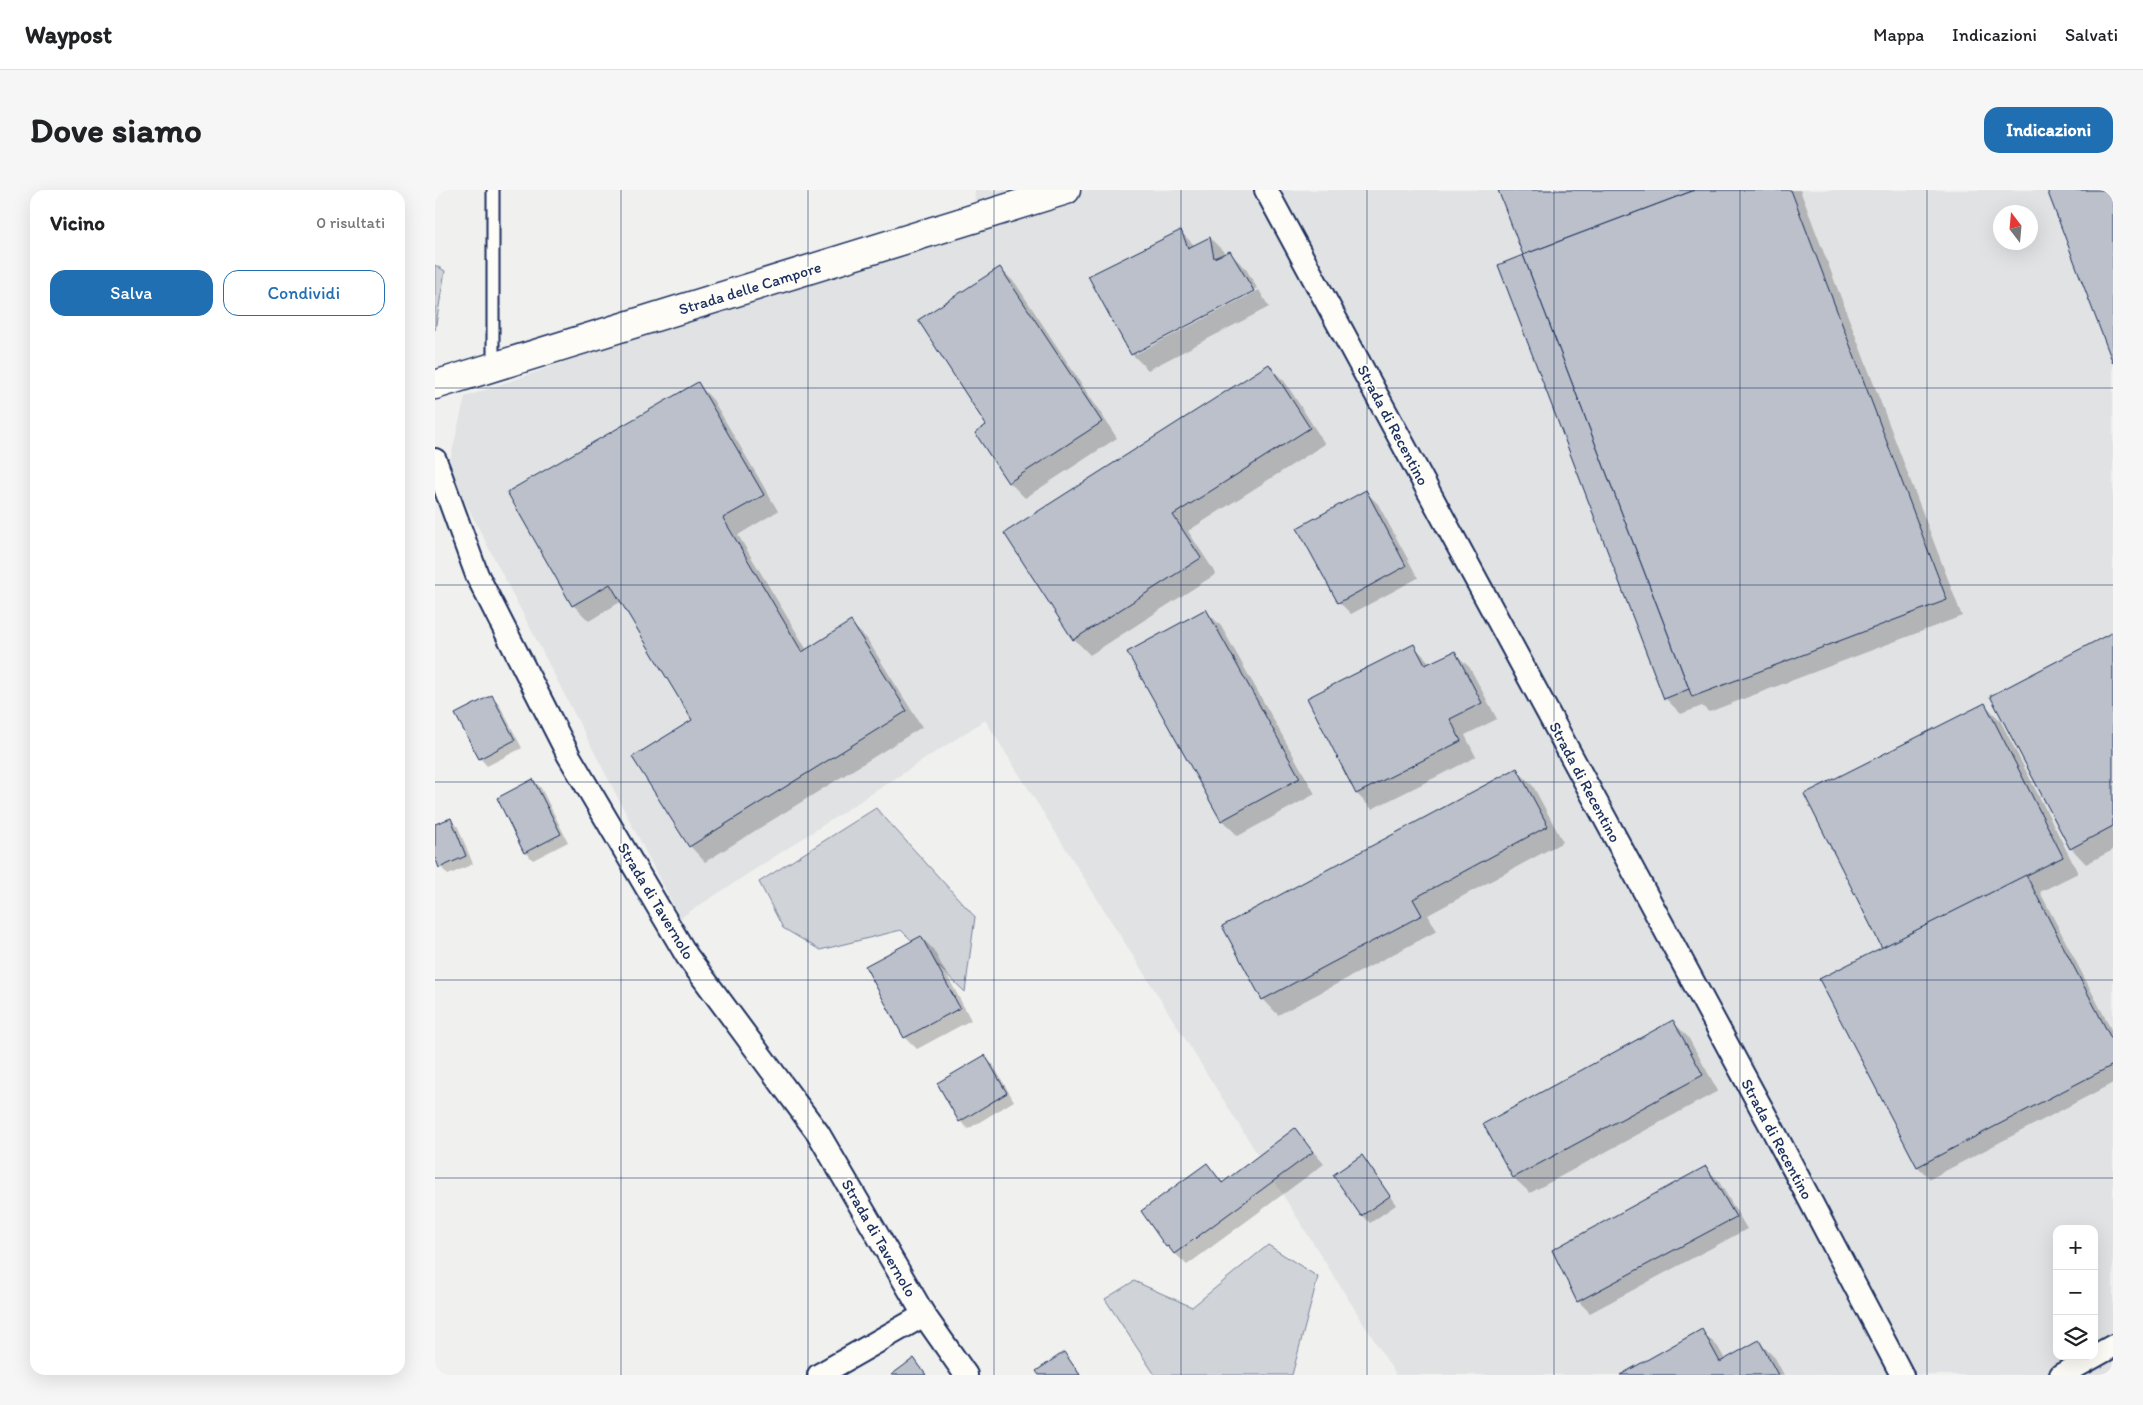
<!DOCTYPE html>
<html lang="it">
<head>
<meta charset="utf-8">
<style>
  :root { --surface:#fff; --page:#f6f6f6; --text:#202124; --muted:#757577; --line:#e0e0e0; --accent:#1f6fb2 }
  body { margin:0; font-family:Itim,sans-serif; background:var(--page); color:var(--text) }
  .controls { position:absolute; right:15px; bottom:15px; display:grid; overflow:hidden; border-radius:10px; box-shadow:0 5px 20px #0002 }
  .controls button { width:45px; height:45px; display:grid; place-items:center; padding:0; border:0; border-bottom:1px solid var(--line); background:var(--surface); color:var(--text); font:25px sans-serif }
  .compass { position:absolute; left:1558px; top:15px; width:45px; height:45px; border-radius:50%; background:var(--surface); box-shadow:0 5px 20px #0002; rotate:344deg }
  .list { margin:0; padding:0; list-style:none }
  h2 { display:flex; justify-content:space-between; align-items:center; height:65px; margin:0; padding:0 20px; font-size:21px }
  h2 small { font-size:16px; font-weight:400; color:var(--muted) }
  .actions { display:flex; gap:10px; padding:15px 20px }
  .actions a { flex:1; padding:11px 0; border:1px solid var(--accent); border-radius:15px; text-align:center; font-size:18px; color:var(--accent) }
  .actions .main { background:var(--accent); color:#fff }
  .icon { flex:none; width:28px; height:28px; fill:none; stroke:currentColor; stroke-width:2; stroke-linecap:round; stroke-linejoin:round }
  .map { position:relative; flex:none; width:1678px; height:1185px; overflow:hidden; border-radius:15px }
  header { display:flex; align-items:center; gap:30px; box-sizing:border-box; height:70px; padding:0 25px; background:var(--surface); border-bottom:1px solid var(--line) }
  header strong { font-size:24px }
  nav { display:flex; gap:28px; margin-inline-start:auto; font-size:18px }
  .intro { display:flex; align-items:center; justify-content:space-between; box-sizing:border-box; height:120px; padding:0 30px }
  h1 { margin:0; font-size:35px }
  .button { padding:12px 22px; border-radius:15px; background:var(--accent); color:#fff; font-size:18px; font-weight:700 }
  main { display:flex; gap:30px; padding:0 30px }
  aside { flex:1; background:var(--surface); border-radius:15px; box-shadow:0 5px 20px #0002 }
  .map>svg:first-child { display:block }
</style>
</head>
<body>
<header>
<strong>Waypost</strong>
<nav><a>Mappa</a><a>Indicazioni</a><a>Salvati</a></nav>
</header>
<div class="intro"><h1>Dove siamo</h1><a class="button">Indicazioni</a></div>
<main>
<aside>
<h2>Vicino<small>0 risultati</small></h2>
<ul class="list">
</ul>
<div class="actions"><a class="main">Salva</a><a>Condividi</a></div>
</aside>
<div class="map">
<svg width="1678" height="1185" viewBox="0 0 1678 1185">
  <rect width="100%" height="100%" fill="#f0f0ee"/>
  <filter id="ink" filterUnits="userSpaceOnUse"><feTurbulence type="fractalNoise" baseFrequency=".02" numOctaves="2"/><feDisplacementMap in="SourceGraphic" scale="10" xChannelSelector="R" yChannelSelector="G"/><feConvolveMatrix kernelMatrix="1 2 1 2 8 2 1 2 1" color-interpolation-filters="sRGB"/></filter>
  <g filter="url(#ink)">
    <path fill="#e0e2e3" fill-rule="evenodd" d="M540 0H1678V1185H961L550 530 245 728 13 279 30 207 283 118 539 19ZM1566 22H1596V52H1566ZM1622 1039H1659V1166H1622Z"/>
    <g fill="#d0d3d8" stroke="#76819b">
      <path d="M0 75 10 81 0 140Z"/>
      <path d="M441 618 540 727 530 802 466 740 385 760 348 738 324 692Z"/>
      <path d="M833 1055 883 1087 857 1185H720L670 1109 699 1091 757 1117Z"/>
    </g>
    <g fill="#0003">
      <path d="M1065 0H1365L1527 426 1274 522 1267 516 1246 524 1230 508 1090 66Z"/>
      <path d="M746 42 760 56 775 48 791 64 795 63 811 79 822 98 701 161V164L824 100 834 117 713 180 697 164 655 87Z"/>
      <path d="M565 78 581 94 682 248 590 308 574 292 553 236Z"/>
      <path d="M834 176 850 192 890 254 753 341 781 384 655 465 639 449Z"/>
      <path d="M263 194 278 210 343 321 303 345 372 460 416 433 432 449 487 537 270 672 255 656 259 530 187 411 154 431 138 415Z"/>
      <path d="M931 302 943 314 983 388 916 424 904 412Z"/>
      <path d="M770 420 786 436 880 604 803 646 787 630 694 462Z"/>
      <path d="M1678 443V660L1651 674 1636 658Z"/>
      <path d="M979 456 996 474 1019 462 1035 478 1062 529 1030 545 1041 567 937 619 922 604Z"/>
      <path d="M56 506 64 514 87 558 52 576 45 568Z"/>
      <path d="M1549 514 1565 530 1643 683 1605 702 1678 843V893L1495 989 1483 977 1448 758Z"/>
      <path d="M1082 580 1098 596 1128 652 993 725 1002 741 843 825 828 809Z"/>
      <path d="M98 590 106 598 133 652 98 670 90 662Z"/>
      <path d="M15 629 23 637 38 674 13 685 6 677 0 663V636Z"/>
      <path d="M486 747 498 759 536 830 482 859 470 847Z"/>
      <path d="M1237 831 1253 847 1283 901 1095 1003 1079 988 1050 934Z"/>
      <path d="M550 867 558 875 579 911 533 939 525 931Z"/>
      <path d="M860 940 889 974 752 1075 732 1056 772 975 789 993Z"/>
      <path d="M926 967 934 975 961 1015 935 1033 927 1025Z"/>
      <path d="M1271 978 1283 990 1312 1039 1155 1123 1143 1111Z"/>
      <path d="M1267 1141 1283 1157 1291 1171 1324 1152 1340 1168 1349 1185H1187Z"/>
      <path d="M629 1163 646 1185H605Z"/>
    </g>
    <g fill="#bbc0ca" stroke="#1b2f5e">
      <path d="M1063 0H1260L1088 65Z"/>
      <path d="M1260 0H1356L1512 410 1257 507 1088 65Z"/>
      <path d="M1612 0H1678V173Z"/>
      <path d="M746 40 753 58 775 47 779 68 795 61 819 101 696 165 653 86Z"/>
      <path d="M1088 65 1254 499 1229 509 1063 75Z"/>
      <path d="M565 77 667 232 573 293 540 243 551 235 483 130Z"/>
      <path d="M834 174 875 238 738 325 766 368 638 450 569 343Z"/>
      <path d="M263 192 329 305 288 328 367 462 416 431 472 521 254 657 197 567 257 530 175 394 137 416 72 302Z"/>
      <path d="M931 300 971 376 903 413 862 338Z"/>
      <path d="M771 419 865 588 786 631 692 462Z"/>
      <path d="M1678 442V636L1635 659 1555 506Z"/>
      <path d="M979 454 990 475 1020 461 1047 513 1015 529 1026 551 921 604 872 508Z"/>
      <path d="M57 505 80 550 44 569 20 524Z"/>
      <path d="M1550 513 1628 667 1447 758 1369 604Z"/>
      <path d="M1082 578 1113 636 978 709 987 725 827 810 787 736Z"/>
      <path d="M98 589 126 644 89 663 62 608Z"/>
      <path d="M16 628 31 666 4 678 0 667V634Z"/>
      <path d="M1591 685 1678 852V875L1482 977 1384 789Z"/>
      <path d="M486 746 525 818 469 848 430 776Z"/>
      <path d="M1238 830 1268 885 1078 988 1048 934Z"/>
      <path d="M550 865 572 903 524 932 502 893Z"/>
      <path d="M860 938 878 962 739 1064 733 1056 731 1057 706 1021 772 973 787 993Z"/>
      <path d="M927 965 955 1006 926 1026 898 985Z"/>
      <path d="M1271 976 1301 1027 1142 1112 1117 1060Z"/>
      <path d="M1267 1139 1285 1172 1324 1150 1343 1185H1185Z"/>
      <path d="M629 1162 645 1185H604L601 1181Z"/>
      <path d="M479 1168 491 1185H456Z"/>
    </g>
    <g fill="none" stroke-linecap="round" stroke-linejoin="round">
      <g stroke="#1b2f5e" stroke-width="15">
        <path id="lane" d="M58 177V0"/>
      </g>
      <g stroke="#1b2f5e" stroke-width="26">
        <g id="street">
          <path d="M831 0 1337 938 1467 1185"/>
          <path d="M0 270 42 385 134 566 252 766 383 943 489 1125 531 1185"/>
          <path d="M384 1185 489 1125"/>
          <path d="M1626 1185 1678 1156"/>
        </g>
      </g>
      <g stroke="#1b2f5e" stroke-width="31">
        <path id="secondary" d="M0 195 631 0"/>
      </g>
      <use href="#lane" stroke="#fdfcf7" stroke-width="11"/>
      <use href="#street" stroke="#fdfcf7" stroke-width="22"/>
      <use href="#secondary" stroke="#fdfcf7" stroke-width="28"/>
    </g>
  </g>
  <path fill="none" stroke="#1b2f5e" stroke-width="1" stroke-opacity="0.55" d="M186 0V1185M373 0V1185M559 0V1185M746 0V1185M932 0V1185M1119 0V1185M1305 0V1185M1492 0V1185M0 198H1678M0 395H1678M0 592H1678M0 790H1678M0 988H1678"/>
  <g text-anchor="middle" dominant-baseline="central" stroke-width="4" stroke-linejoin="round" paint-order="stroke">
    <g font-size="16" fill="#1b2f5e" stroke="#fdfcf7">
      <text transform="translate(315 98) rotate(-17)">Strada delle Campore</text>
      <text transform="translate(958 235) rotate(62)">Strada di Recentino</text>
      <text transform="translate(1150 592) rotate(62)">Strada di Recentino</text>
      <text transform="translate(221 711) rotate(59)">Strada di Tavernolo</text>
      <text transform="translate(1342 949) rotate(62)">Strada di Recentino</text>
      <text transform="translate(444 1048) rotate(60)">Strada di Tavernolo</text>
    </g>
  </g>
</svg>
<div class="controls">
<button>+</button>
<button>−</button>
<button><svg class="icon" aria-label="layers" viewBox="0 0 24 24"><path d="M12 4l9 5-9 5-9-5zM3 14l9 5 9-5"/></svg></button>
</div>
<svg class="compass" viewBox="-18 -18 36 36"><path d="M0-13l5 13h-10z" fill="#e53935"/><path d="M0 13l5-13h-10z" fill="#757577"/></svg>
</div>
</main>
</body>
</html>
